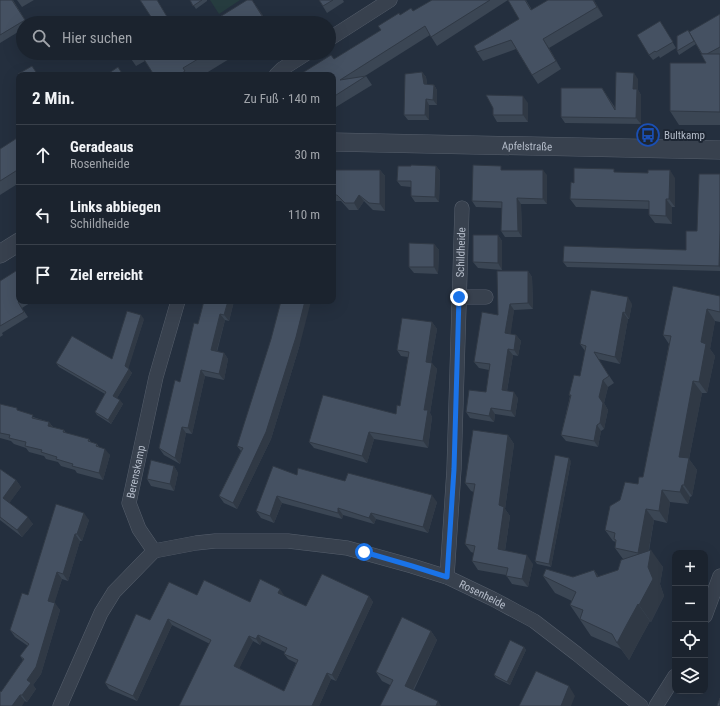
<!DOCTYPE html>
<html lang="de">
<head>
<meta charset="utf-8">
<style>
  :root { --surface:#1b232e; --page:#242b36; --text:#f1f3f6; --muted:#a0a4aa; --line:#39404a }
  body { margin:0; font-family:"Roboto Condensed",sans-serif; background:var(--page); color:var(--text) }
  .controls { position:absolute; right:12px; bottom:12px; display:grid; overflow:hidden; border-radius:8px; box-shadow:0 4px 16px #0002 }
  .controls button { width:36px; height:36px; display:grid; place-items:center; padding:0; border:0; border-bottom:1px solid var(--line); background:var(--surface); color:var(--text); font:20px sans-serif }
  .stop { position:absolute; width:12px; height:12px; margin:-9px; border:3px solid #1a73e8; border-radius:50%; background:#fff }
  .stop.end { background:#1a73e8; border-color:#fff; box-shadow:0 1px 4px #0008 }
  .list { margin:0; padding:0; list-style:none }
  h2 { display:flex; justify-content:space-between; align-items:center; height:52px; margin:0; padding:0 16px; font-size:17px }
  h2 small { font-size:13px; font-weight:400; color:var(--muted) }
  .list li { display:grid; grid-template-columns:26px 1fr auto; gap:12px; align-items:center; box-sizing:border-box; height:60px; padding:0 16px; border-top:1px solid var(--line) }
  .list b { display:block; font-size:15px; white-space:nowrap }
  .list p { margin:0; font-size:13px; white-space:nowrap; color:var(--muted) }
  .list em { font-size:13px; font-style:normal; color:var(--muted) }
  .icon { flex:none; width:22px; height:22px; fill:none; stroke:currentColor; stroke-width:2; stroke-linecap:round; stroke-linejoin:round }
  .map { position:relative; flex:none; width:720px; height:706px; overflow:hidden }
  .search { position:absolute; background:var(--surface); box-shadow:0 4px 16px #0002; left:16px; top:16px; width:320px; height:44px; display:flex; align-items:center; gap:10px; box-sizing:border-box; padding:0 14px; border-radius:22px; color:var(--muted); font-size:15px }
  .panel { position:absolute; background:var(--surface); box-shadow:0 4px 16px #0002; left:16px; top:72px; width:320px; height:232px; border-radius:8px }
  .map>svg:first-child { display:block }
</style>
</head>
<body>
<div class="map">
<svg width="720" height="706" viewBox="0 0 720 706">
  <rect width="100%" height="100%" fill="#242f3e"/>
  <path fill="#263c3f" d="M210 0H240L219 14Z"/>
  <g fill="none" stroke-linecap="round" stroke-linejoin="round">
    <g stroke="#565f6c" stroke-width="15">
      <g id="minor">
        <path d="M329 39 390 0"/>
        <path d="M276 75 282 69 307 53"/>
        <path d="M459 297H486"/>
        <path id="s1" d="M154 551 196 543 215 541H288L347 548 412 566 447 577 493 599 534 621 577 654 641 706"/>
        <path id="s2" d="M447 577 454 469 462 208"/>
        <path d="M705 616 720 576"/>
        <path id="s3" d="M60 706 101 613 114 592 154 551 139 529 129 503 156 377 178 301"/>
        <path d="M656 706 675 676"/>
      </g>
    </g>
    <g stroke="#565f6c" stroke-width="19">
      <g id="tertiary">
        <path id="s4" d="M333 142 720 150"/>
        <path d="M0 254 19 242"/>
      </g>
    </g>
    <use href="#minor" stroke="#38414e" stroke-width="14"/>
    <use href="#tertiary" stroke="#38414e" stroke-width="18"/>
  </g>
  <g fill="#3b4654" fill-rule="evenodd">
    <path d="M0 0H13L27 23H23V29L0 43Z"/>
    <path d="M17 0H34L22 7Z"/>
    <path d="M157 0 171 23H155Z"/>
    <path d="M190 0H207V1L196 9Z"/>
    <path d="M252 0 268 23H210Z"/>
    <path d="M319 0H343L344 2 327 13Z"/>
    <path d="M432 0H526L532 10 548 0H594L603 16 549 48 561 69 538 84 532 75 516 49 483 61 477 52 519 19 508 0 437 46 430 35 365 76H366L372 85 336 107 334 103 333 104 334 59 381 30 400 15 413 11Z"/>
    <path d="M720 14V125H679L670 111 706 63 696 44 679 55 677 51 689 32Z"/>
    <path d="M660 21 676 48 660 58 659 56 653 60 649 55Z"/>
    <path d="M127 53H239L203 75H154L145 61 136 66Z"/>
    <path d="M422 72 426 77 427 84 434 85 437 90V105H429V120H408L404 115Z"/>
    <path d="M638 79V90L641 95V124L565 123 561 117 602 88 616 109Z"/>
    <path d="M528 103V122H497L493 115Z"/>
    <path d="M19 140V183L0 195V149Z"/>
    <path d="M411 166H436L440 171 439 202H415L411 196V187L401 186 397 181Z"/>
    <path d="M333 170H380L385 176V211L373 210 364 201 358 210H349L341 201H333Z"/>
    <path d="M504 170 547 175V204H521L522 237H505L501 231 502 208 476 207 472 201Z"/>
    <path d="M616 172 675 178V207H672V224L655 223 649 215V209L576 207 570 199 574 183Z"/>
    <path d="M720 174V271L567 267 563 262 686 250 697 231Z"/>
    <path d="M498 235 502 241V270L478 268 473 262Z"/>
    <path d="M434 244 439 250 438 274 414 273 409 267Z"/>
    <path d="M528 271 532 277 533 309 514 310 510 334 516 335 521 341 518 356 513 355 507 391 518 398 515 417 495 414 494 422 470 418 466 412 486 392 489 370 479 368 474 362Z"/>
    <path d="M0 281 19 301H33L22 308 28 317 2 333 3 335 0 337Z"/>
    <path d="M720 296V322L715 321 710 349 715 356 707 393H702L689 459 697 470 692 496 690 497 688 504 670 502 667 523 654 520 649 551 663 567 660 584 664 596 651 622 650 621 639 641 629 660 621 649 591 636 570 605 572 601 555 593 543 576 573 577 594 570 599 577 618 570 623 559 615 548 616 542 613 541 605 530 620 500 638 484 643 477 669 344 663 335Z"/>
    <path d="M204 301H234L229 321 225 320 217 352 224 353 228 359 224 380 205 376 192 434 186 433 180 464 164 455 159 448 198 324Z"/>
    <path d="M632 304 629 319H628L620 364 598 359 614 383 608 387 604 403 608 410 604 429 601 431 598 447 566 441 561 435 570 396 569 395 580 376 585 351 580 344Z"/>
    <path d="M144 319 128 368 132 373 117 398 123 404 111 424 97 415 95 412 105 394 59 367 56 363 112 359Z"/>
    <path d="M432 322 437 329 431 363 437 369 430 413 432 417 428 448 374 439 367 463 314 448 309 442 396 414 400 406 408 357 401 356 397 350Z"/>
    <path d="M300 344 271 439 237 509 224 503 219 496 241 451 237 446Z"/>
    <path d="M0 404 19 411 36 418 49 422 53 427 64 430 66 433 89 439 91 442 97 444 99 447 110 455 103 480 77 473 75 470 61 466 58 462 46 459 44 456 29 452 26 448 14 444 11 441 0 438Z"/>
    <path d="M508 435 514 444 505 509 510 516 505 551 533 564 528 587 512 584 506 575 478 570 472 561 474 553 471 552 465 544 474 492 471 491 465 483Z"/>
    <path d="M571 461 551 567 537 564 535 561Z"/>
    <path d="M174 466 178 473 174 491 151 486 147 479Z"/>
    <path d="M0 469 16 480 21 487 9 503 33 524 22 537 0 520Z"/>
    <path d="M297 475 345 481 437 502 428 533 376 519 374 524 343 515 342 519 282 503 274 523 261 518 256 511Z"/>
    <path d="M56 504 89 520 82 541H80L68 581 62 579 54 603 60 610 41 674 33 685 36 689 27 702 1 692 23 660 20 656 28 646 15 637 10 630 28 595Z"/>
    <path d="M197 595 250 602 284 595V596L306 606 369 596 373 602 336 681 331 679 319 706H179L210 644 172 625 137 701 109 689 105 683 150 620ZM253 641 260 645 262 641 285 652 284 654 288 659 296 663 284 691 239 668Z"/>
    <path d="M431 631 437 640 414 690 390 685 382 681 376 672Z"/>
    <path d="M524 647 526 650 510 685 496 678 494 675Z"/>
  </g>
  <g fill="#303945">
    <path d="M252 0 260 11 268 23H267L264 19Z"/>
    <path d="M593 0H594L603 16 597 7Z"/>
    <path d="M543 39 549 48 561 69 556 61Z"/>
    <path d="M422 72 426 77 428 90 424 84Z"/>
    <path d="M634 73 638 79V90L641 95V124L636 118 633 89Z"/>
    <path d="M434 85 437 90V105L433 100Z"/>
    <path d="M523 96 528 103V122L523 115Z"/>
    <path d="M426 99 429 105V120L425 115Z"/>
    <path d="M436 166 440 171 439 202 435 197Z"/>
    <path d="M380 170 385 176V211L380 204Z"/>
    <path d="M543 170 547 175V204L543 199Z"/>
    <path d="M670 170 675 178V207L669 199Z"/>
    <path d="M359 195 364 201 358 210 354 203Z"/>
    <path d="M517 198 521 204 522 237 518 231Z"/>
    <path d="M666 199 672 207V224L666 216Z"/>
    <path d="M720 231V268L719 266Z"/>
    <path d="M498 235 502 241V270L498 263Z"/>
    <path d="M434 244 439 250 438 274 434 267Z"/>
    <path d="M528 271 532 277 533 309 528 303Z"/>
    <path d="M628 297 632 304 629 319 625 313Z"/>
    <path d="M228 301H234L229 321 224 315Z"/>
    <path d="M305 301H311L300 344 271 439 237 509 233 503Z"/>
    <path d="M510 304 514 310 510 339 505 333Z"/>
    <path d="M707 309 715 321 710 349 715 356 707 393 699 382 701 342Z"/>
    <path d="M623 312 628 319 620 364 615 357Z"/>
    <path d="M220 314 225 320 215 357 211 350Z"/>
    <path d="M141 315 144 319 128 370 125 366Z"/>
    <path d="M432 322 437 329 430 368 426 362Z"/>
    <path d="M516 335 521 341 518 356 514 350Z"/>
    <path d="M508 349 513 355 506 396 502 390Z"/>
    <path d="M224 353 228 359 224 380 219 374Z"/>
    <path d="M432 363 437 369 430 413 432 417 428 448 423 441 424 410Z"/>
    <path d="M129 369 132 373 116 400 113 396Z"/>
    <path d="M201 370 205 376 192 434 188 428Z"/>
    <path d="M603 380 608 387 604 403 608 410 604 429 600 423 599 397Z"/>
    <path d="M693 381 702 393 689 459 697 470 692 496 684 485 679 457Z"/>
    <path d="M514 392 518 398 515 417 511 411Z"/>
    <path d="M120 400 123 404 111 424 108 420Z"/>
    <path d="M491 408 495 414 494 422 489 416Z"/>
    <path d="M49 422 54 429 48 426Z"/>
    <path d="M597 425 601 431 598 447 594 441Z"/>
    <path d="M182 427 186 433 180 464 175 458Z"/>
    <path d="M369 432 374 439 367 463 362 456Z"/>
    <path d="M508 435 514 444 505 509 510 516 504 557 498 549 499 505Z"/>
    <path d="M105 449 110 455 103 480 99 473Z"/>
    <path d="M569 458 571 461 551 567 549 564Z"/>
    <path d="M174 466 178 473 174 491 170 484Z"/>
    <path d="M16 480 21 487 8 505 3 498Z"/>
    <path d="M682 485 690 497 688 504 680 492Z"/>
    <path d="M662 490 670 502 667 523 659 511Z"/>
    <path d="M432 495 437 502 428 533 423 527Z"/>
    <path d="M277 496 282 503 274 523 270 516Z"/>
    <path d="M338 508 343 515 342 519 338 513Z"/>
    <path d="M646 509 654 520 646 565 638 553Z"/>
    <path d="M84 513 89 520 82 541 77 534Z"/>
    <path d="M371 513 376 519 374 524 369 518Z"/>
    <path d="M28 517 33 524 22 537 17 530Z"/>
    <path d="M75 534 80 541 68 581 63 574Z"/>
    <path d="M651 550 663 567 660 584 664 596 651 622 639 605Z"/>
    <path d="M527 555 533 564 528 587 522 579Z"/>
    <path d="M594 570 606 587 597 577Z"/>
    <path d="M57 572 62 579 53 608 48 601Z"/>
    <path d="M280 589 284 595 282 599 278 593Z"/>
    <path d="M369 596 373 602 336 681 332 675Z"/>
    <path d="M55 603 60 610 41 674 33 685 36 689 27 702 22 695 27 680Z"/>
    <path d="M638 604 650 621 639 641 629 660 617 643 627 624Z"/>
    <path d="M168 619 172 625 137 701 133 696Z"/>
    <path d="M431 631 437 640 411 694 405 686Z"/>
    <path d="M258 635 262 641 260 645 256 639Z"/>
    <path d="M249 636 253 641 238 671 234 666Z"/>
    <path d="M524 647 526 650 510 685 507 682Z"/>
    <path d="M327 673 331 679 319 706H312Z"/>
    <path d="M569 686 575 696 571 706H561Z"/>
    <path d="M20 695 25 701 22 706H12Z"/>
    <path d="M438 701 441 706H436Z"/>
  </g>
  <g fill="#455162" stroke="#303945" fill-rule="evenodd">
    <path d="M0 0H12L25 20 0 35Z"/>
    <path d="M140 0H157L169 20 165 23H155Z"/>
    <path d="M190 0H202L193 6Z"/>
    <path d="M247 0H252L264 19 257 23H210Z"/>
    <path d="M319 0H333L323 6Z"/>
    <path d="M432 0H490L431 37 425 26 340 80 366 76 333 97V75H299L331 55 334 59 381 30 378 26 399 13 400 15 411 8 413 11Z"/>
    <path d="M508 0H525L531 10 548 0H593L597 7 543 39 556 61 532 75 511 40 477 52 474 46 519 19Z"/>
    <path d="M720 14V47L707 54H702L689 32Z"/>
    <path d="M660 21 673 42 656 52 655 51 649 55 637 35Z"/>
    <path d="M688 30 694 41 677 51V36Z"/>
    <path d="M140 53H208L183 68 185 71 179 75H154Z"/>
    <path d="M701 54H720V112L670 111V63H706Z"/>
    <path d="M32 66 38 75H19L18 74Z"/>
    <path d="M118 67 123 75H106Z"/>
    <path d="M422 72 424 84 434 85 433 100 426 99 425 115H404L405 74Z"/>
    <path d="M616 72 634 73 633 89H637L636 118 561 117V88H602L615 110Z"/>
    <path d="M486 95 523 96V115H493V108Z"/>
    <path d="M17 138 19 140V169L0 181V149Z"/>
    <path d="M411 165 436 166 435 197 411 196V181H397L398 166H411Z"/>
    <path d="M473 165 501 166V170H543V199L517 198 518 231H501L502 202 472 201Z"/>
    <path d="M574 168 614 169V172L648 173V170H670L669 199H666V216L649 215V201L570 199 571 182 574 183Z"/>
    <path d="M333 170H380V204L369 203 359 195 354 203H345L337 195H333Z"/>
    <path d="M699 174H720V230L719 266 563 262 564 246 686 250V231H697Z"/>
    <path d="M473 235H498V263L473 262Z"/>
    <path d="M409 243 434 244V267H409Z"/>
    <path d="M19 269V301L18 302 24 312 0 326V281Z"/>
    <path d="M497 271H528V303L510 304 505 333 516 335 514 350 508 349 502 390 514 392 511 411 491 408 489 416 466 412 469 390 486 392 490 364 474 362 482 312 498 315Z"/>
    <path d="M673 286 720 296V312L707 309 701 342 706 344 699 382 693 381 679 457 689 458 684 485H682L680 492 662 490 659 511 646 509 638 553 615 548 616 540 614 539 615 533 605 530 610 506 620 500 625 482 638 484 639 477H643L671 336 663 335Z"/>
    <path d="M591 290 628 297 625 313 623 312 615 357 594 352 609 376 603 380 599 397 603 403 600 423 597 425 594 441 561 435 571 395H569L574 375 580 376 586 346 580 344Z"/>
    <path d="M204 301H228L224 315 220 314 211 350 224 353 219 374 201 370 188 428 182 427 175 458 159 448 175 380 180 382 194 323 198 324Z"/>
    <path d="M281 301H305L296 337 266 432 233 503 219 496 243 448 237 446 271 339Z"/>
    <path d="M127 311 141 315 125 366 129 369 113 396 120 400 108 420 95 412 106 392 56 363 72 336 112 359Z"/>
    <path d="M402 318 432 322 426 362 432 363 424 410H428L423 441 369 432 362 456 309 442 323 395 396 414 397 405 400 406 409 352 397 350Z"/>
    <path d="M0 404 17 408V410L33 415 32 418 49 422 48 426 64 430 63 432 89 439 88 441 97 444 96 446 105 449 99 473 72 466 73 464 56 459 57 457 41 452 42 450 25 446 26 442 9 438 10 435 0 433Z"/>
    <path d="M473 430 508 435 499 505 504 507 498 549 527 555 522 579 506 576 508 568 472 561 475 546 465 544 475 484 465 483Z"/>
    <path d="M555 455 569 458 549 564 535 561Z"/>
    <path d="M151 460 174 466 170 484 147 479Z"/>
    <path d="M273 466 297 475 298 468 345 481 348 473 432 495 423 527 371 513 369 518 338 508V513L277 496 270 516 256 511Z"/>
    <path d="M0 469 16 480 3 498 28 517 17 530 0 517Z"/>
    <path d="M56 504 84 513 77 534H75L63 574 57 572 48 601 55 603 36 667 27 680 31 683 22 695H20L12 706H0V691L1 692 24 659 20 656 29 644 10 630 22 593 28 595Z"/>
    <path d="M651 550 648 567 653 579 639 605 638 604 627 624 617 643 612 634 580 619 583 610 570 605 576 592 543 576 546 569 573 577 594 570 597 577 618 570 621 560Z"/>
    <path d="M322 574 369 596 332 675 327 673 312 706H179L211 640 168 619 133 696 105 683 136 614 150 620 169 582 197 595 204 580 250 602 260 579 280 589 278 593 306 606ZM258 635 287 648 284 654 298 660 284 691 234 666 249 636 256 639Z"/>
    <path d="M402 617 431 631 405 686 438 701 436 706H380L393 680 376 672Z"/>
    <path d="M510 640 524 647 507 682 494 675Z"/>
    <path d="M536 671 569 686 561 706H519Z"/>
    <path d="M720 698V706H717Z"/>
  </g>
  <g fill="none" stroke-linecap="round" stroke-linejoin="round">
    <path stroke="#1a73e8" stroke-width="5" d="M364 552 412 566 447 577 454 469 459 297"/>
  </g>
  <defs>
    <g id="bus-ring" transform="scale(1.15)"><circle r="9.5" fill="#1d2633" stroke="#1a4fb4" stroke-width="1.5"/><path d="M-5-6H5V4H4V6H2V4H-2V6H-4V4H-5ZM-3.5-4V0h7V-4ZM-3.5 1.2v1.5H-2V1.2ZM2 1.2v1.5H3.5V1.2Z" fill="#1a4fb4"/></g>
  </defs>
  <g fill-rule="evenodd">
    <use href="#bus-ring" x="648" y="135"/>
  </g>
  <g text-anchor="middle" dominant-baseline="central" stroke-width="4" stroke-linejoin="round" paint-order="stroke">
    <g font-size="11" fill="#b4bcc9" stroke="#1d2633" text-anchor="start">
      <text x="664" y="135">Bultkamp</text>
    </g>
    <g font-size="11" fill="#b4bcc9" stroke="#1d2633">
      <text stroke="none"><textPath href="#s4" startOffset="194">Apfelstraße</textPath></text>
      <text stroke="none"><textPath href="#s2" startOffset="325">Schildheide</textPath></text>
      <text stroke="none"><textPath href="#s3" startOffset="270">Berenskamp</textPath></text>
      <text stroke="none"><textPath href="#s1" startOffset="338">Rosenheide</textPath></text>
    </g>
  </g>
</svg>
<div class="controls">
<button>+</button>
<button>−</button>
<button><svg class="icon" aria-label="locate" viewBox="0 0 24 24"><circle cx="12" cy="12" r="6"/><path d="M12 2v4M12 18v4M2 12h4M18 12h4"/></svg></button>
<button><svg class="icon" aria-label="layers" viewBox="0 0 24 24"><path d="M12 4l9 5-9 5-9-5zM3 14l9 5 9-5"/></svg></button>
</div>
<div class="stop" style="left:364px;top:552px"></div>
<div class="stop end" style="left:459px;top:297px"></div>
<div class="search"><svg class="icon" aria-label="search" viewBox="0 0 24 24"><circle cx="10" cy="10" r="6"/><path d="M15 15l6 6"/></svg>Hier suchen</div>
<section class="panel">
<h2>2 Min.<small>Zu Fuß · 140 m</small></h2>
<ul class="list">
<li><svg class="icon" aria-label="ahead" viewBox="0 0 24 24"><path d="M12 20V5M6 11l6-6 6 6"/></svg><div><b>Geradeaus</b><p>Rosenheide</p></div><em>30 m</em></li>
<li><svg class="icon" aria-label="left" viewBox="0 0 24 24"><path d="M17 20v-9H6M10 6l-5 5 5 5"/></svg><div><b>Links abbiegen</b><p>Schildheide</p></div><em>110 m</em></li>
<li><svg class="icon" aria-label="arrive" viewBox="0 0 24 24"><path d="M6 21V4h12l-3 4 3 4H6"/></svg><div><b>Ziel erreicht</b></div></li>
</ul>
</section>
</div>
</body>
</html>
